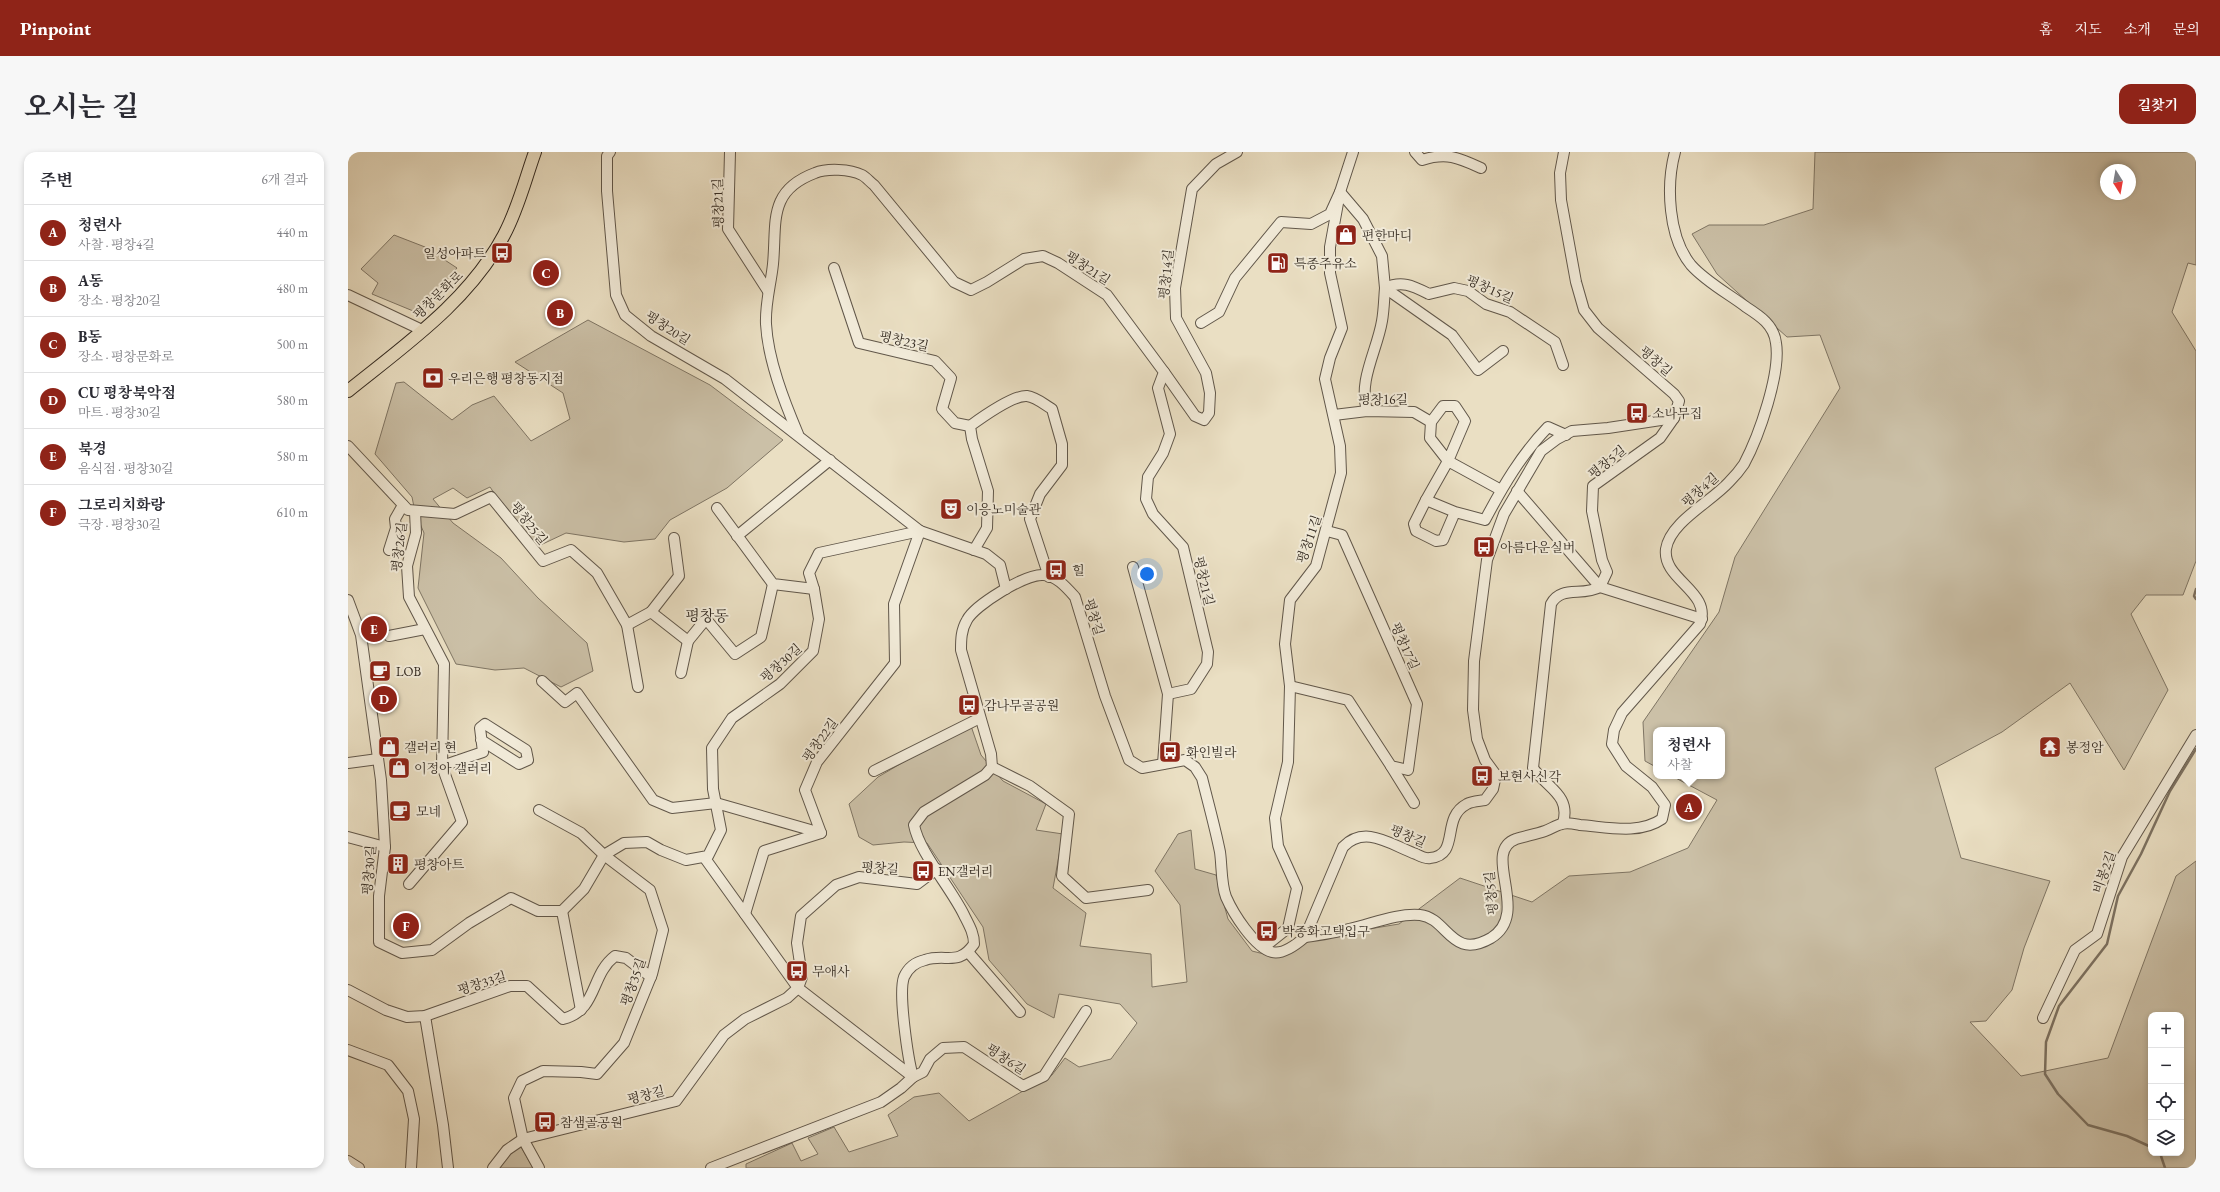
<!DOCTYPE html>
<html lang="ko">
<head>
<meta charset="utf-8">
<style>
  :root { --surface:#fff; --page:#f7f7f7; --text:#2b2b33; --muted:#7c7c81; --line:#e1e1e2; --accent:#8f2418 }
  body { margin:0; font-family:"EB Garamond","Noto Serif KR",serif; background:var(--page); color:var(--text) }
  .controls { position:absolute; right:12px; bottom:12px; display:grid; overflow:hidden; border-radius:8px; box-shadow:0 2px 6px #0003 }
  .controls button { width:36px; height:36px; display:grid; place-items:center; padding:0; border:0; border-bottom:1px solid var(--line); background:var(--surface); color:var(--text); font:20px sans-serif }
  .compass { position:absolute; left:1752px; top:12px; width:36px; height:36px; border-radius:50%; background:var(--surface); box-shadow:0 2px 6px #0003; rotate:169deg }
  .you { position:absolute; left:799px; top:422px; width:14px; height:14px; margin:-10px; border:3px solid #fff; border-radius:50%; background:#1a73e8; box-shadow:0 0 0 6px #1a73e833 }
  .badge { display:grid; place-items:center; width:26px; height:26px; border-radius:50%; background:var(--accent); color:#fff; font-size:13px; font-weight:700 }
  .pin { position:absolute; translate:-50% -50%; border:2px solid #fff; box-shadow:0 1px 4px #0006 }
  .popup { position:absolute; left:1305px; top:575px; width:72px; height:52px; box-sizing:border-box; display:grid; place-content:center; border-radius:8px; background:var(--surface); filter:drop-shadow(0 1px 3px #0005); font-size:13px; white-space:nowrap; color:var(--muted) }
  .popup b { font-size:15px; color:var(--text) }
  .popup::after { content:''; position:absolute; left:50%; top:100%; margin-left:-8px; border:8px solid transparent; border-top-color:var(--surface) }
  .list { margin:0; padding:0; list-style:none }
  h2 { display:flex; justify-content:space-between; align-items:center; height:52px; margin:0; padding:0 16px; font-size:17px }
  h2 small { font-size:13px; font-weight:400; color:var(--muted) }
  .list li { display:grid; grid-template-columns:26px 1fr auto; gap:12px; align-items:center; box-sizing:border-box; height:56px; padding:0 16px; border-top:1px solid var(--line) }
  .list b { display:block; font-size:15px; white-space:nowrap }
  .list p { margin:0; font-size:13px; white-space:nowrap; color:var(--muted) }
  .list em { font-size:13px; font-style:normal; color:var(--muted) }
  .icon { flex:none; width:22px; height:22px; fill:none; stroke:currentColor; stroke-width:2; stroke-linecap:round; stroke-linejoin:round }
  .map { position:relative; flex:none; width:1848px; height:1016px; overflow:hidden; border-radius:12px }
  header { display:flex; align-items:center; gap:24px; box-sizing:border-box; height:56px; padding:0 20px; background:var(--accent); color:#fff }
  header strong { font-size:19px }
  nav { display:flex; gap:22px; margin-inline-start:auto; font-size:14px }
  .intro { display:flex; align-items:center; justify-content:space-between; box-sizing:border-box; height:96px; padding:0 24px }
  h1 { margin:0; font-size:28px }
  .button { padding:10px 18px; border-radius:12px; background:var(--accent); color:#fff; font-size:14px; font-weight:700 }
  main { display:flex; gap:24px; padding:0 24px }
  aside { flex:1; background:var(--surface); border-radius:12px; box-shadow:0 2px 6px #0003 }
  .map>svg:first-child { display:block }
</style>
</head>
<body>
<header>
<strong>Pinpoint</strong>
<nav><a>홈</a><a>지도</a><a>소개</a><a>문의</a></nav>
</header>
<div class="intro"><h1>오시는 길</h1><a class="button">길찾기</a></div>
<main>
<aside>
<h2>주변<small>6개 결과</small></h2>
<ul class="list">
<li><span class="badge">A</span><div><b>청련사</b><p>사찰 · 평창4길</p></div><em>440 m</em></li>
<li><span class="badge">B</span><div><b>A동</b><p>장소 · 평창20길</p></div><em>480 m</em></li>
<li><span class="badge">C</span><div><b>B동</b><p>장소 · 평창문화로</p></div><em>500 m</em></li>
<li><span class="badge">D</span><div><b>CU 평창북악점</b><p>마트 · 평창30길</p></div><em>580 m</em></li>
<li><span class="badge">E</span><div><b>북경</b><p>음식점 · 평창30길</p></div><em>580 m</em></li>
<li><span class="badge">F</span><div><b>그로리치화랑</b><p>극장 · 평창30길</p></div><em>610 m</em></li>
</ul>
</aside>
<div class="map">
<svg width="1848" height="1016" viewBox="0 0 1848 1016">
  <rect width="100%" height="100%" fill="#eadfc3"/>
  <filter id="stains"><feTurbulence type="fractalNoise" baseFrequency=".005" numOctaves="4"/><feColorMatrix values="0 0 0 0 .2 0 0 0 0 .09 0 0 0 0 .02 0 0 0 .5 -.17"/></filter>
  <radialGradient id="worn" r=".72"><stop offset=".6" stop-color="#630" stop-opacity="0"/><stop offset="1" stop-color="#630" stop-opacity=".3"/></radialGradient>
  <g fill="#cbc0a7" stroke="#7f7564" fill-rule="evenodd">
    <path d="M1467 0H1848V113L1840 111 1824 160 1848 199V409L1835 443H1798L1783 462 1820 538 1776 618 1722 531 1654 580 1587 616 1613 706 1702 729 1676 796 1664 838 1638 869 1622 870 1673 924 1760 906 1828 724 1848 709V1016H398V1012L444 991 453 1009 470 1002 460 986 486 975 501 1000 550 984 540 963 566 945 591 941 621 969 704 923 717 906 731 915 763 907 789 871 772 852 711 842 706 866 679 852 641 808 635 775 579 691 556 690 525 693 511 685 501 652 530 625 622 571 633 603 655 629 698 652 688 678 715 682 705 736 738 761 732 794 803 802 804 835 839 830 832 753 807 719 830 682 843 678 847 717 868 723 880 767 904 799 920 803 955 788 1051 772 1112 726 1184 750 1221 724 1282 720 1340 696 1369 648 1324 624H1374V578H1308V615L1297 609 1295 570 1371 460 1387 405 1492 236 1472 183 1439 185 1369 122 1344 82 1361 73H1416L1465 57ZM1758 18H1782V42H1758ZM1803 863H1833V1001H1803Z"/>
    <path d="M46 83 77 95 109 116 70 161 24 142 30 131 13 117Z"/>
    <path d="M240 168 362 233 435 288 379 336 322 368 307 387 276 390 218 381 184 397 142 335 119 346 105 336 85 347 105 371 153 406 190 446 239 491 245 519 213 535 176 516 147 518 108 512 70 436 76 381 67 360 64 345 27 302 48 231 56 230 104 268 124 253 146 244 183 289 222 267 215 241 167 210Z"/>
    <path d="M172 993 185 1016H151L162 1000Z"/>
  </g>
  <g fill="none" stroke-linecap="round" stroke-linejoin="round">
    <g stroke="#7c7161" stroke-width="2.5">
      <path d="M1848 437 1846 444 1848 447"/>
      <path d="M1803 995 1779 984 1740 973 1710 942 1697 922 1698 890 1711 854 1759 792 1770 744 1793 702 1822 639 1848 597"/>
      <path d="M1812 1001 1817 1016"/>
    </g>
    <g stroke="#61574a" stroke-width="12">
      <g id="minor">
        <path d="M262 0 259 4V39L268 143 277 163 303 184 377 227 572 379 638 402 652 413 658 437"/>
        <path d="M382 0 380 77 420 139"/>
        <path d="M1067 0 1074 8C1099 0 1111 6 1133 16"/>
        <path d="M486 116 511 191 587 209 603 226 594 257 607 271 622 274"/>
        <path d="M0 143 74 178"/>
        <path d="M853 171 871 160 887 126 933 70 963 72 982 62 992 40 1015 67 1034 104 1037 136 1104 183 1130 218 1155 199"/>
        <path d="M816 220 847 264 856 268 861 261 862 241 858 221 828 166 827 136 844 37 868 12 889 0"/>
        <path d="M1019 259C1010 228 1029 199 1034 169 1036 158 1036 147 1037 136 1054 128 1065 134 1081 142L1106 136 1120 139 1138 152 1162 160 1207 190 1215 213"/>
        <path d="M986 263 1019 259 1066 260 1083 270"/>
        <path d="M450 282C436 249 420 208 418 172 417 151 423 132 425 112 429 71 419 39 467 21 479 16 502 17 514 23 518 25 522 30 526 33L606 130 623 138 639 130 676 107 695 104 710 111 759 143 816 220 810 236 822 282 815 301 800 325 798 347 805 362 835 395 860 500 859 512 843 537 820 542"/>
        <path d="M0 294 60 358 107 362 143 345 195 409 223 398 249 421 279 473 303 460 340 489 358 467 387 502 413 485 425 432"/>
        <path d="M1169 339 1252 435 1354 467"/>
        <path d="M1078 348 1100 309 1117 269 1107 254H1095L1083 270 1082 286 1100 309 1153 338"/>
        <path d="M369 356 425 432 466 437"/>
        <path d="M1107 360 1095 388 1088 389 1068 379 1066 372 1078 348 1107 360 1137 368C1155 334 1173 303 1200 275L1218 283"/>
        <path d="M389 384 482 308"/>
        <path d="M41 398 48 376 47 367 55 353"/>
        <path d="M626 398 639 376 640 339 624 287 622 274C633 266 665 243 679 244 688 245 697 253 704 257L714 292V313L692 342 682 367 701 425"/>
        <path d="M785 415 820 542 815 612"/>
        <path d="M0 448 13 483 33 628 37 695 31 744V790L54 801 84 798 121 771 163 746 190 759H214L236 737 256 703 276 691 299 690 313 698 338 708 360 704 373 678 365 637 364 596 384 566 432 532 465 499 471 467 466 437 461 421 471 401 572 379"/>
        <path d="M303 460 331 424 326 386"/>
        <path d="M279 473 290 535"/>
        <path d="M41 484 77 477"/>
        <path d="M333 521 340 489"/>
        <path d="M194 529 217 550 229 541 305 648 324 656 368 651 473 681"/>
        <path d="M942 534 1000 548 1043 614 1060 618 1069 552 994 383 979 379"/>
        <path d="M0 611 30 607"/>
        <path d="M94 614 135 600 132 576 137 572 178 598 180 608 171 612 133 588"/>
        <path d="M1043 614 1066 651"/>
        <path d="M644 615 682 634 721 662 714 724 738 746 800 738"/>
        <path d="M526 619 632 566"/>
        <path d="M191 658 233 681 256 703 302 738 315 778 304 822 276 891 249 922 233 920 195 919 174 929 166 946 175 987 191 1016"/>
        <path d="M1215 671C1223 643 1199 636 1185 616L1203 452C1213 433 1234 445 1252 435L1259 420 1254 408 1244 359 1245 334 1312 286 1326 266"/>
        <path d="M0 685 37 695"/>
        <path d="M356 705 450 836 565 925 575 920 582 907 595 896 616 895 675 934 696 924 738 859"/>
        <path d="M61 732 114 670 94 614 96 512 61 445 59 414 68 381 67 360"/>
        <path d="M214 759 233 858"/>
        <path d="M397 762 416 699 473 681 457 638 469 610 547 511 546 452 572 379"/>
        <path d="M957 785C972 783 987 781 1001 777 1024 772 1049 761 1072 763 1100 766 1103 809 1143 786 1184 761 1132 700 1168 687 1178 684 1188 682 1197 679 1203 677 1208 673 1214 672 1219 670 1227 672 1232 673 1259 675 1291 683 1314 667L1317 653 1304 635 1278 614 1264 592 1266 578 1274 561 1352 472C1364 439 1314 428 1318 397 1322 370 1363 350 1381 330 1386 325 1392 318 1396 312 1411 284 1433 221 1428 191 1426 173 1412 164 1398 155 1381 142 1358 130 1343 113 1320 85 1318 33 1327 0"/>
        <path d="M916 795 940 776 949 736 930 694 927 666 940 610 942 534 937 492 942 448 968 414 993 321 992 294 977 227 982 206 994 176 982 121V95L992 40 1005 0"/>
        <path d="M620 800 672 860"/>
        <path d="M0 838 38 858 59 865 77 864 162 834H179L215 867C250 858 242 823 267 804L278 806 303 825"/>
        <path d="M77 864 95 973 100 1016"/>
        <path d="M1695 866 1727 798 1749 782 1774 705 1848 583"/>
        <path d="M0 898 40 913 60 939 66 967 63 1016"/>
        <path d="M0 1009 11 1016"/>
        <path d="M145 1016 159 998 175 987 328 949 376 883 397 867 439 846 450 836 454 825 449 791 453 764 488 733 511 725 569 732 589 717"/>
        <path d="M363 1016 533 950 553 936 565 925C560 907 550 841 556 825 560 816 568 810 577 808 598 801 610 815 626 792 626 781 621 773 616 763 603 736 571 700 566 673L576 660 637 623 644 615 643 602 613 498C613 488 613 478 619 468 627 453 677 422 695 423 708 423 719 436 727 445L757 544 781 608 794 616 837 608 847 615 854 626C860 650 867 675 872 700 874 714 873 732 878 745 885 761 906 795 924 800 935 803 949 792 957 785L995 695C1017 672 1043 693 1068 702 1072 704 1077 707 1082 706 1113 703 1092 666 1119 652 1124 649 1132 649 1137 648L1145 637 1148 623 1137 608 1129 587 1125 558 1126 509 1139 408 1156 362 1193 299 1209 287 1224 279 1260 276 1326 266 1331 249 1326 242 1250 176 1236 158 1228 130 1213 48 1212 21 1216 0"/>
      </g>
    </g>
    <g stroke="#332a21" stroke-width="14">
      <path id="major" d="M0 239C57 193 121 149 156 83 170 57 177 28 187 0"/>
    </g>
    <use href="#minor" stroke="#f1ead8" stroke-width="10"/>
    <use href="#major" stroke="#eadfc3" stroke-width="12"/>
  </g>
  <defs>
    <g id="shop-square" transform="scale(1.15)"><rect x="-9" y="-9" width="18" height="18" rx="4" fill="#8f2418" stroke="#f1ead8"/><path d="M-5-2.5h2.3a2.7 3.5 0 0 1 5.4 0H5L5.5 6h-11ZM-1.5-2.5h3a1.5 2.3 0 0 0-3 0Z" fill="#fff"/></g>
    <g id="bus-square" transform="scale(1.15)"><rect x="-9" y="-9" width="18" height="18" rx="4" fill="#8f2418" stroke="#f1ead8"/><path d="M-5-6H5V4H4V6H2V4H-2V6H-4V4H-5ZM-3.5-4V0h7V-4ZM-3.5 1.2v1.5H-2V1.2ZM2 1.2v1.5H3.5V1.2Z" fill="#fff"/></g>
    <g id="fuel-square" transform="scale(1.15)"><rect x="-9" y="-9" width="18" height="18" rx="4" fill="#8f2418" stroke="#f1ead8"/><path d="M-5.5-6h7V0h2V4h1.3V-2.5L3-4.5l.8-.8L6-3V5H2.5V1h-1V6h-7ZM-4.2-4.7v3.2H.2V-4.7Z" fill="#fff"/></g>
    <g id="bank-square" transform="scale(1.15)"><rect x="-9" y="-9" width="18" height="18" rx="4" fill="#8f2418" stroke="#f1ead8"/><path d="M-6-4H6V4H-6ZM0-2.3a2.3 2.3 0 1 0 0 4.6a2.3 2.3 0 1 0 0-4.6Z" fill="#fff"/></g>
    <g id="theatre-square" transform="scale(1.15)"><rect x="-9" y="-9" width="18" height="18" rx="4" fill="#8f2418" stroke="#f1ead8"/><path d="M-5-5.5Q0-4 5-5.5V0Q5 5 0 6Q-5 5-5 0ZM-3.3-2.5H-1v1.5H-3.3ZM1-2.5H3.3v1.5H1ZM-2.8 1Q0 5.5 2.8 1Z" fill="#fff"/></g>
    <g id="cafe-square" transform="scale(1.15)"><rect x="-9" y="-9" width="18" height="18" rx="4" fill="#8f2418" stroke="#f1ead8"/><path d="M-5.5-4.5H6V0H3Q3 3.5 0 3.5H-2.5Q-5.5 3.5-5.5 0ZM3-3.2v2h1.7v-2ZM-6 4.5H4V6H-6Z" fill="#fff"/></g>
    <g id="temple-square" transform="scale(1.15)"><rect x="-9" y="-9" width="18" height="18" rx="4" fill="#8f2418" stroke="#f1ead8"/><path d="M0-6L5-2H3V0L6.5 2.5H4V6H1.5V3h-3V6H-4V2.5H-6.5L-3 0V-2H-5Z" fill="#fff"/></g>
    <g id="building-square" transform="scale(1.15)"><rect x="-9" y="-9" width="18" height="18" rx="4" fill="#8f2418" stroke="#f1ead8"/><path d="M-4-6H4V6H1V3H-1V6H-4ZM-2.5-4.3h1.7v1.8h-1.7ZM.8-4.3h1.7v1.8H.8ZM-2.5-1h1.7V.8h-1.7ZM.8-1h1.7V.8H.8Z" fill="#fff"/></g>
  </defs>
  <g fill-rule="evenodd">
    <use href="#shop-square" x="998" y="83"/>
    <use href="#bus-square" x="154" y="101"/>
    <use href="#fuel-square" x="930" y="111"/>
    <use href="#bank-square" x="85" y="226"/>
    <use href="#bus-square" x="1289" y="261"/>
    <use href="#theatre-square" x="603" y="357"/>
    <use href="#bus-square" x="1136" y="395"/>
    <use href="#bus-square" x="708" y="418"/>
    <use href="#cafe-square" x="32" y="519"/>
    <use href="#bus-square" x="621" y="553"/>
    <use href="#shop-square" x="41" y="595"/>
    <use href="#temple-square" x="1702" y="595"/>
    <use href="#bus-square" x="822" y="600"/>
    <use href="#shop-square" x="51" y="616"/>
    <use href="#bus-square" x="1134" y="624"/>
    <use href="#cafe-square" x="52" y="659"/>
    <use href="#building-square" x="50" y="712"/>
    <use href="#bus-square" x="575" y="719"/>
    <use href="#bus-square" x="919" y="779"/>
    <use href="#bus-square" x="449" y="819"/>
    <use href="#bus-square" x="197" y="970"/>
  </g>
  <g text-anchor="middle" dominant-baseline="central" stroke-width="4" stroke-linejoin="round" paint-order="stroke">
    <g font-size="13" fill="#332a21" stroke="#f1ead8">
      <text transform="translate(370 51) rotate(-91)">평창21길</text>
      <text transform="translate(740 116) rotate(33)">평창21길</text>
      <text transform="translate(818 122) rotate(-84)">평창14길</text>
      <text transform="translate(1142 137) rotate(24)">평창15길</text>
      <text transform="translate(90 143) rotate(-44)">평창문화로</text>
      <text transform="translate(320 176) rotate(33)">평창20길</text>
      <text transform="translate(556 189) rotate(13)">평창23길</text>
      <text transform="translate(1308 209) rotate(41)">평창길</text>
      <text x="1035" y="247">평창16길</text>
      <text transform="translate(1259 310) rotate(-39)">평창5길</text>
      <text transform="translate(1352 338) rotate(-41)">평창4길</text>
      <text transform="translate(181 371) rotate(52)">평창25길</text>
      <text transform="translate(961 387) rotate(-71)">평창11길</text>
      <text transform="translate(51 395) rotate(-83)">평창26길</text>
      <text transform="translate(856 429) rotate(77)">평창21길</text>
      <text transform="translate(746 465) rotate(73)">평창길</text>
      <text transform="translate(1057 494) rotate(66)">평창17길</text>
      <text transform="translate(433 511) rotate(-42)">평창30길</text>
      <text transform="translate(472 588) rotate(-54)">평창22길</text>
      <text transform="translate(1060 684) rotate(23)">평창길</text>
      <text transform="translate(532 716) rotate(4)">평창길</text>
      <text transform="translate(21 718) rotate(-85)">평창30길</text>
      <text transform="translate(1756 720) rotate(-70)">비봉2길</text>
      <text transform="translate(1143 741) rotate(-95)">평창5길</text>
      <text transform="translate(285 830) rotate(-70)">평창35길</text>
      <text transform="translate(134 831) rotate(-17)">평창33길</text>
      <text transform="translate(658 907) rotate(33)">평창6길</text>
      <text transform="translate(298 943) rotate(-14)">평창길</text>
    </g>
    <g font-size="13" fill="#332a21" stroke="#f1ead8" text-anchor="start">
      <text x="1014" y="83">편한마디</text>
      <text x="138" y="101" text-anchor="end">일성아파트</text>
      <text x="946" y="111">특종주유소</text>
      <text x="100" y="226">우리은행 평창동지점</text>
      <text x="1304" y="261">소나무집</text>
      <text x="618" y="357">이응노미술관</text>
      <text x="1152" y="395">아름다운실버</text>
      <text x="724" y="418">힐</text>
      <text x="48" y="519">LOB</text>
      <text x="636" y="553">감나무골공원</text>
      <text x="56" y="595">갤러리 현</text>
      <text x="1718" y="595">봉정암</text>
      <text x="838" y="600">화인빌라</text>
      <text x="66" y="616">이정아 갤러리</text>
      <text x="1150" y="624">보현사신각</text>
      <text x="68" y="659">모네</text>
      <text x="66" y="712">평창아트</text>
      <text x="590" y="719">EN갤러리</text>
      <text x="934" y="779">박종화고택입구</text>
      <text x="464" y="819">무애사</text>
      <text x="212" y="970">참샘골공원</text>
    </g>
    <g font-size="15" fill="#332a21" stroke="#f1ead8">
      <text x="359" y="463">평창동</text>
    </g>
  </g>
  <rect width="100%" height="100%" filter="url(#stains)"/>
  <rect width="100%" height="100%" fill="url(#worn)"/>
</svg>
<div class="controls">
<button>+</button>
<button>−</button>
<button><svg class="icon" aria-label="locate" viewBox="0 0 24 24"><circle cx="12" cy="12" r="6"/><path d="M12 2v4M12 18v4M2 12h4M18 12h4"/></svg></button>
<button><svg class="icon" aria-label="layers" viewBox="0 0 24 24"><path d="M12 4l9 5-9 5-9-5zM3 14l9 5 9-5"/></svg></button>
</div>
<svg class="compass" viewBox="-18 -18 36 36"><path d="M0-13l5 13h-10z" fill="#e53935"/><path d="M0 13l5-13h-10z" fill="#7c7c81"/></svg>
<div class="you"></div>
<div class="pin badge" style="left:1341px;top:655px">A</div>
<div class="popup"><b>청련사</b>사찰</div>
<div class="pin badge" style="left:212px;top:161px">B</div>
<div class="pin badge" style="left:198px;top:121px">C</div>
<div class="pin badge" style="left:36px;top:547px">D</div>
<div class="pin badge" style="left:26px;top:477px">E</div>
<div class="pin badge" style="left:58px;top:774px">F</div>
</div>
</main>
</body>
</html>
